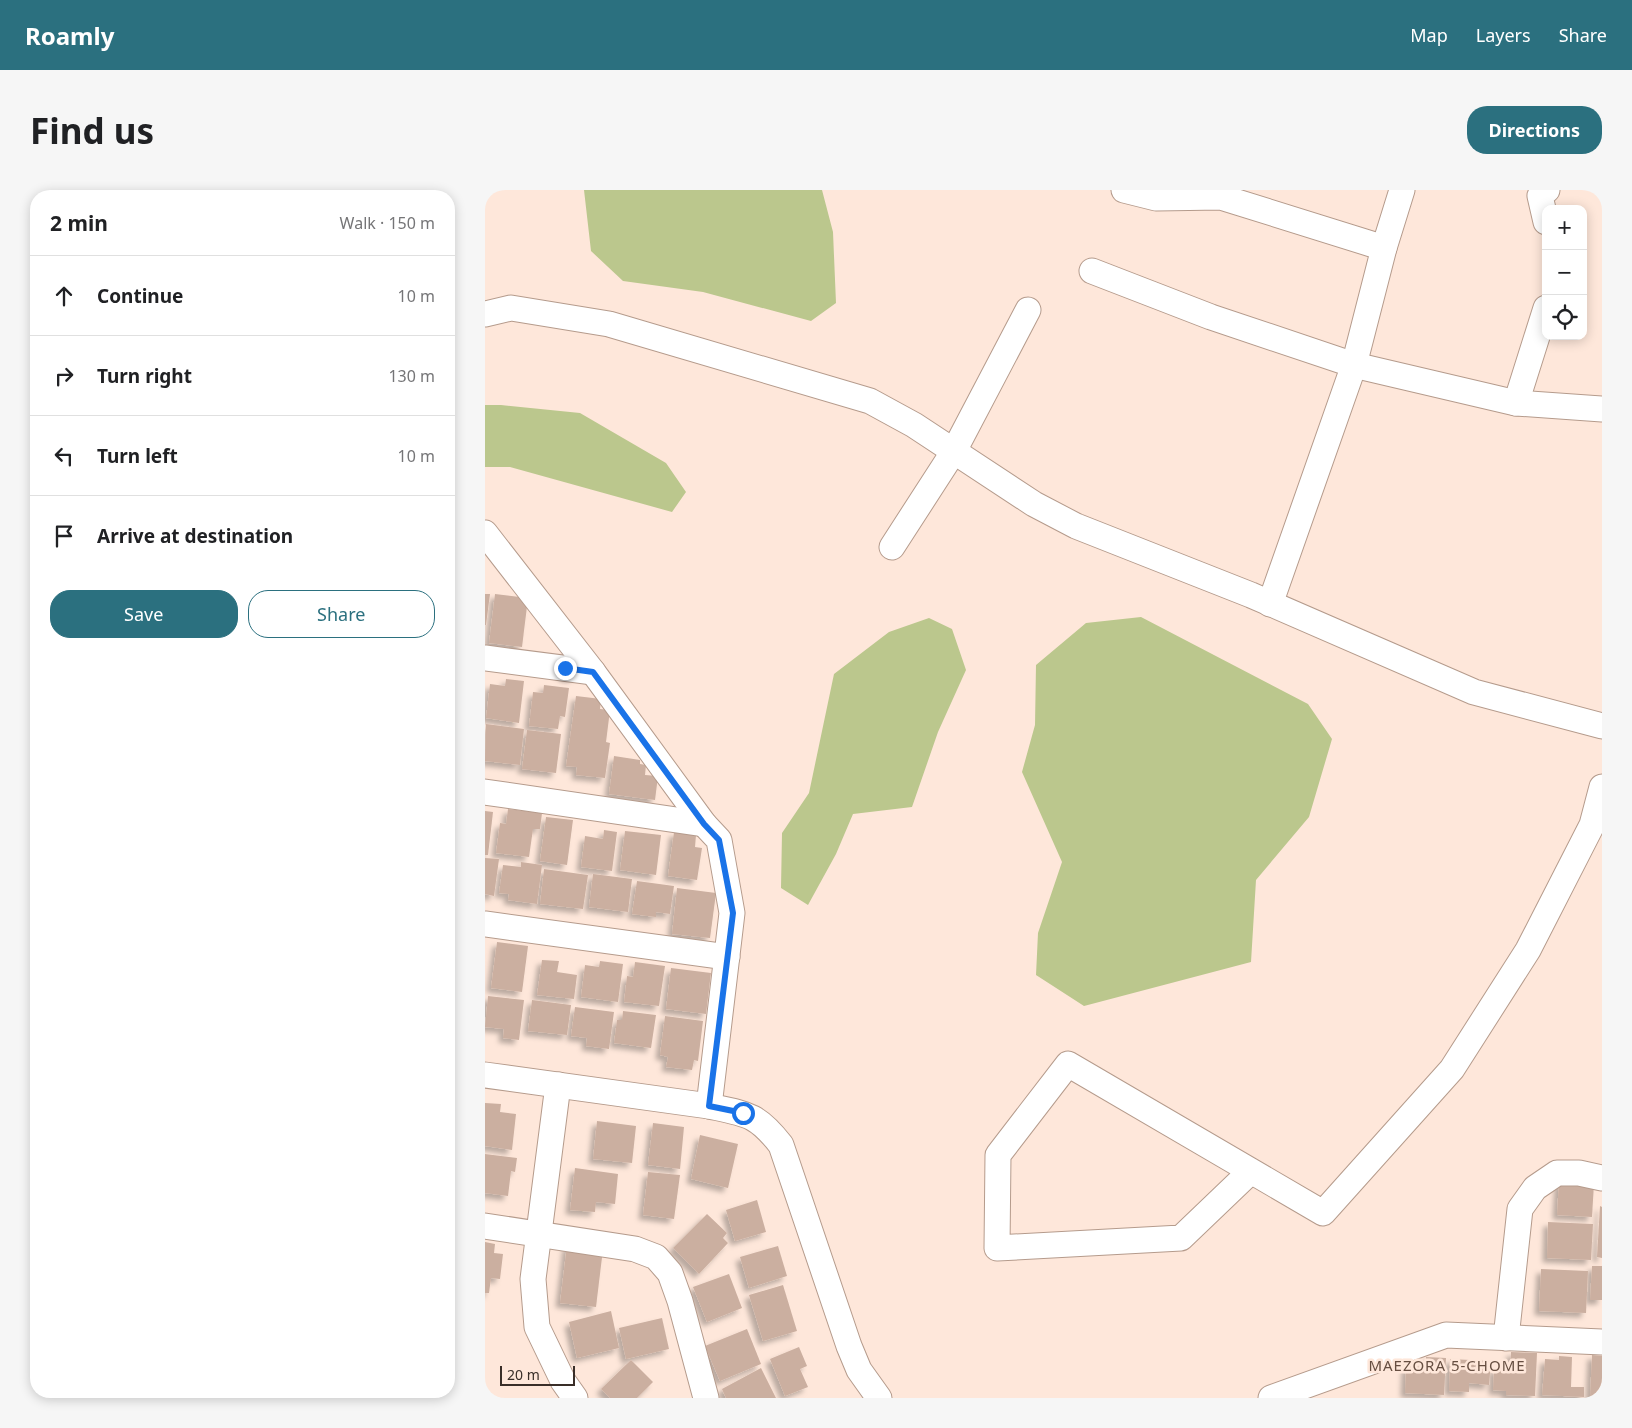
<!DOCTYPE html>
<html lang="en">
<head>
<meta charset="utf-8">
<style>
  :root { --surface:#fff; --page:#f6f6f6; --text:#202124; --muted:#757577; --line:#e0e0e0; --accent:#2b707f }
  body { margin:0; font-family:"Noto Sans",sans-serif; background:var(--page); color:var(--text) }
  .controls { position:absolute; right:15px; top:15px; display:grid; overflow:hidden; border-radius:10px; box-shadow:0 2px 12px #0003 }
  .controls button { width:45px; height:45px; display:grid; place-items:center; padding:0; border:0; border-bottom:1px solid var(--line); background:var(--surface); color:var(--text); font:25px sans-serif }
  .scale { position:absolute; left:15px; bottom:12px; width:75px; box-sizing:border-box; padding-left:5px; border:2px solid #392e28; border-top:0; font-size:14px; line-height:18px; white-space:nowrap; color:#392e28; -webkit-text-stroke:4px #fee7da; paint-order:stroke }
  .stop { position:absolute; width:15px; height:15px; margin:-11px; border:4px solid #1a73e8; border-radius:50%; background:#fff }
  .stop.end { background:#1a73e8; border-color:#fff; box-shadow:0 1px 5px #0008 }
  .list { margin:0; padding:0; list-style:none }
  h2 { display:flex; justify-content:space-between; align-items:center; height:65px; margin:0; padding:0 20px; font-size:21px }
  h2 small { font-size:16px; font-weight:400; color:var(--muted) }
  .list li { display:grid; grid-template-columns:32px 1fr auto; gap:15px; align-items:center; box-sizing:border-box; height:80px; padding:0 20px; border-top:1px solid var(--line) }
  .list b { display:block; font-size:19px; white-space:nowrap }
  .list em { font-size:16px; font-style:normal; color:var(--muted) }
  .actions { display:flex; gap:10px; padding:15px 20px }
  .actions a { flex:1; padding:11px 0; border:1px solid var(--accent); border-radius:20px; text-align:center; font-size:18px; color:var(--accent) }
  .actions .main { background:var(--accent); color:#fff }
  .icon { flex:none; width:28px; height:28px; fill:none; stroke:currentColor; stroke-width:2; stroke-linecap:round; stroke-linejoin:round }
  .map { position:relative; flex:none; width:1117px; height:1208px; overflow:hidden; border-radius:20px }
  header { display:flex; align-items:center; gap:30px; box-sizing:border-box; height:70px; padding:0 25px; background:var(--accent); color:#fff }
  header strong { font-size:24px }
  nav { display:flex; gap:28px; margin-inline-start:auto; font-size:18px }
  .intro { display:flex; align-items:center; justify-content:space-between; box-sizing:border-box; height:120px; padding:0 30px }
  h1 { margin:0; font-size:35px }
  .button { padding:12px 22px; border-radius:20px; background:var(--accent); color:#fff; font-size:18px; font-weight:700 }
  main { display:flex; gap:30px; padding:0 30px }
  aside { flex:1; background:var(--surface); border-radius:20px; box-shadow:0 2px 12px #0003 }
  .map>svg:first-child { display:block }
</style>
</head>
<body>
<header>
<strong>Roamly</strong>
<nav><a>Map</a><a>Layers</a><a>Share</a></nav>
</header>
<div class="intro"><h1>Find us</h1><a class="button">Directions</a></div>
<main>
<aside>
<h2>2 min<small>Walk · 150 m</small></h2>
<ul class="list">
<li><svg class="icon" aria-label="ahead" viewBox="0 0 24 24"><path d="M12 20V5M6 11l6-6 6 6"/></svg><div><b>Continue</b></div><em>10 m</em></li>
<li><svg class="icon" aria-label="right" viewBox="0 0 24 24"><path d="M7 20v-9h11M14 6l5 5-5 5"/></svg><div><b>Turn right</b></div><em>130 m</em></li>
<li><svg class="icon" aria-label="left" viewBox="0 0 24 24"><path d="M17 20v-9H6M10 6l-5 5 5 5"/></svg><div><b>Turn left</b></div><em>10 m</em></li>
<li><svg class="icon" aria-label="arrive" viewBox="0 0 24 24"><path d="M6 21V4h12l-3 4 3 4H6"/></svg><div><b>Arrive at destination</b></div></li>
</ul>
<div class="actions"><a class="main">Save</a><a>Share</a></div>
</aside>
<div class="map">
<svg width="1117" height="1208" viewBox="0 0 1117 1208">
  <defs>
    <filter id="shadow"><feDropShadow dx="-4.5" dy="4.5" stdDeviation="2.5" flood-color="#0004"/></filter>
  </defs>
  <rect width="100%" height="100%" fill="#fee7da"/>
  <g fill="#bbc78d">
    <path d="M99 0H337L348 42 351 113 326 131 218 102 138 91 106 61Z"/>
    <path d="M0 215H16L95 223 181 273 201 302 187 322 25 277H0Z"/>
    <path d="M656 427 823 514 847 549 824 627 771 690 766 772 599 816 551 785 553 743 577 672 537 582 550 535 551 475 601 433Z"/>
    <path d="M444 428 467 439 481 480 453 542 427 617 368 624 351 664 323 715 296 698 297 643 324 603 349 484 404 442Z"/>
  </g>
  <g fill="#cbafa0" filter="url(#shadow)">
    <path d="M0 404H5L1 435H0Z"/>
    <path d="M10 404 43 408 37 457 4 453Z"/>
    <path d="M21 489 39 491 34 533 1 528 5 494 20 496Z"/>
    <path d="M59 495 84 498 80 527 75 526 73 539 44 536 48 502 58 503Z"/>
    <path d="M91 506 116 509 115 519 125 520 121 552 125 553 120 588 91 585 92 577 81 576Z"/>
    <path d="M1 534 39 539 35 575 0 571Z"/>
    <path d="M42 540 76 544 71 583 37 579Z"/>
    <path d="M129 566 155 570V574L161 575 160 585 173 586 170 610 124 604Z"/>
    <path d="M23 619 57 623 55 639H48L44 667 11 663 15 633 21 634Z"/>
    <path d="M0 621 8 622 3 665H0Z"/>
    <path d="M61 627 88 630 82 675 55 671Z"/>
    <path d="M119 640 132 642 127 681 96 677 100 646 118 649Z"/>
    <path d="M140 641 176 645 171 685 135 680Z"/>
    <path d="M189 642 211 645 210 657 217 658 212 690 183 686Z"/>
    <path d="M0 668 14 669 9 706 0 704Z"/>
    <path d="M36 672 57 675 52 714 23 710 24 704 14 703 18 675 36 677Z"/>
    <path d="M59 679 103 685 98 719 55 714Z"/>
    <path d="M108 684 147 689 143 722 104 717Z"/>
    <path d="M152 691 189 696 185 724 171 722V727L147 724Z"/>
    <path d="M192 698 231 703 225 748 187 744Z"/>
    <path d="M12 752 43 756 37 802 6 798Z"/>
    <path d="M57 770 74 771 72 782 92 785 89 809 52 805Z"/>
    <path d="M115 771 138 774 133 812 96 807 100 775 114 777Z"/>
    <path d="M150 772 180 776 174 816 139 812 142 786 148 787Z"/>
    <path d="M186 778 226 783 221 824 181 819Z"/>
    <path d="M3 806 39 810 34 850 18 848 19 839 0 837Z"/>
    <path d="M47 810 86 815 82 845 43 841Z"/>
    <path d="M90 817 129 822 124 859 101 856 102 848 86 846Z"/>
    <path d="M138 821 171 825 166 858 129 853 132 830H137Z"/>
    <path d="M180 826 218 831 213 871 209 870 207 880 181 877 183 867 175 865Z"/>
    <path d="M0 913 16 914 15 922 31 924 27 960 0 956Z"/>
    <path d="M112 931 151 936 147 973 108 969Z"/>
    <path d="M168 933 199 937 195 979 163 975Z"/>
    <path d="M215 945 253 954 243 998 206 989Z"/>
    <path d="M0 964 32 968 30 982 26 981 23 1006 0 1003Z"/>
    <path d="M90 978 133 984 130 1014 111 1012 110 1022 85 1020Z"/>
    <path d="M163 982 195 985 189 1029 158 1025Z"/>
    <path d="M1074 991 1109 993 1107 1027 1072 1025Z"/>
    <path d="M272 1010 281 1042 250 1051 241 1020Z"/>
    <path d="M1115 1016 1117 1017V1068L1112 1067Z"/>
    <path d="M222 1024 242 1043 238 1048 243 1053 214 1084 188 1058Z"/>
    <path d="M1063 1032 1108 1034 1106 1070 1062 1068Z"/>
    <path d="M0 1052 10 1054 9 1063 18 1064 15 1089 6 1088 4 1103H0Z"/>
    <path d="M82 1055 118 1059 111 1117 75 1113Z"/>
    <path d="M293 1056 302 1086 264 1098 255 1067Z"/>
    <path d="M1107 1076H1117V1110H1105Z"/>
    <path d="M1056 1079 1103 1081 1101 1123 1054 1121Z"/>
    <path d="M244 1084 257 1118 222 1132 208 1097Z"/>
    <path d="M298 1095 312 1141 278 1151 264 1105Z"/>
    <path d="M126 1121 134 1158 92 1168 84 1132Z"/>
    <path d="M177 1128 184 1159 141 1169 134 1138Z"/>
    <path d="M262 1139 276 1174 235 1191 220 1156Z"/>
    <path d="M314 1157 322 1176 315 1179 323 1197 300 1206 285 1169Z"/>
    <path d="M1026 1162 1052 1163 1050 1206 1021 1205V1201L1008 1200 1009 1178H1025Z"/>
    <path d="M1107 1165 1117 1166V1208H1105Z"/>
    <path d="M1074 1166 1087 1167 1086 1197H1099V1207L1057 1205 1060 1169 1074 1170Z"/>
    <path d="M941 1167 961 1168 959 1205 920 1203 921 1176 941 1177Z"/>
    <path d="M965 1169 1006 1171 1004 1195 984 1193V1202L964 1201Z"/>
    <path d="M146 1170 168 1192 152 1208H125L116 1199Z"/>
    <path d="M276 1178 291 1208H241L237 1199Z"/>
  </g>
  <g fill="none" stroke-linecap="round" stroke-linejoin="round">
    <g stroke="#b59b8c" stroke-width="27">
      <g id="minor">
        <path d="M639 0 671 8 736 7 899 58"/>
        <path d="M1061 32 1055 6 1062 0"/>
        <path d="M607 81 726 127 869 175 1031 213 1117 219"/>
        <path d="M0 124 26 118 124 134 385 211 429 235 549 314 591 336 766 405 989 502 1117 536"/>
        <path d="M1031 213 1061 118"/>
        <path d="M0 343 108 482 219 634 234 650 247 723 224 916"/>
        <path d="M407 357 469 261 543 120"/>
        <path d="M785 414 869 175 899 58 917 0"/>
        <path d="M0 468 108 482"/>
        <path d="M0 602 219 634"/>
        <path d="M0 734 242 767"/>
        <path d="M0 885 224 916C262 924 272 924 296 955L364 1156 374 1180 394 1208"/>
        <path d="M73 895 48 1089 52 1137 78 1191 90 1208"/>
        <path d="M766 981 696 1048 512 1058 513 965 583 874 838 1023 967 879 1043 760 1107 635 1117 597"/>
        <path d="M0 1036 150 1059 171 1067 185 1083 195 1111 221 1208"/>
        <path d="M1021 1148 1035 1019 1050 998 1072 983H1094L1117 988"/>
        <path d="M786 1208 961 1145 1117 1152"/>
      </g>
    </g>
    <use href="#minor" stroke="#fff" stroke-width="25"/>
  </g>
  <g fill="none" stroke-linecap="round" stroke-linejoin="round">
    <path stroke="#1a73e8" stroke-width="6" d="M80 478 108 482 219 634 234 650 248 723 224 916 258 923"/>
  </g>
  <g text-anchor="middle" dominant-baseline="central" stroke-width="5" stroke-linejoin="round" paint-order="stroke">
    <g font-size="15" letter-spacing="1" fill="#664e41" stroke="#fee7da">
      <text x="962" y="1175">MAEZORA 5-CHOME</text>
    </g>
  </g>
</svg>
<div class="controls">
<button>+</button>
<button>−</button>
<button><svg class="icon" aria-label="locate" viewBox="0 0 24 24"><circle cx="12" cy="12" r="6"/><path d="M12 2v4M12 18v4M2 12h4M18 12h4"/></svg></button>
</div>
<div class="scale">20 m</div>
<div class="stop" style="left:258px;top:923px"></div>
<div class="stop end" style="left:80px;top:478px"></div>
</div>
</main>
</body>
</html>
